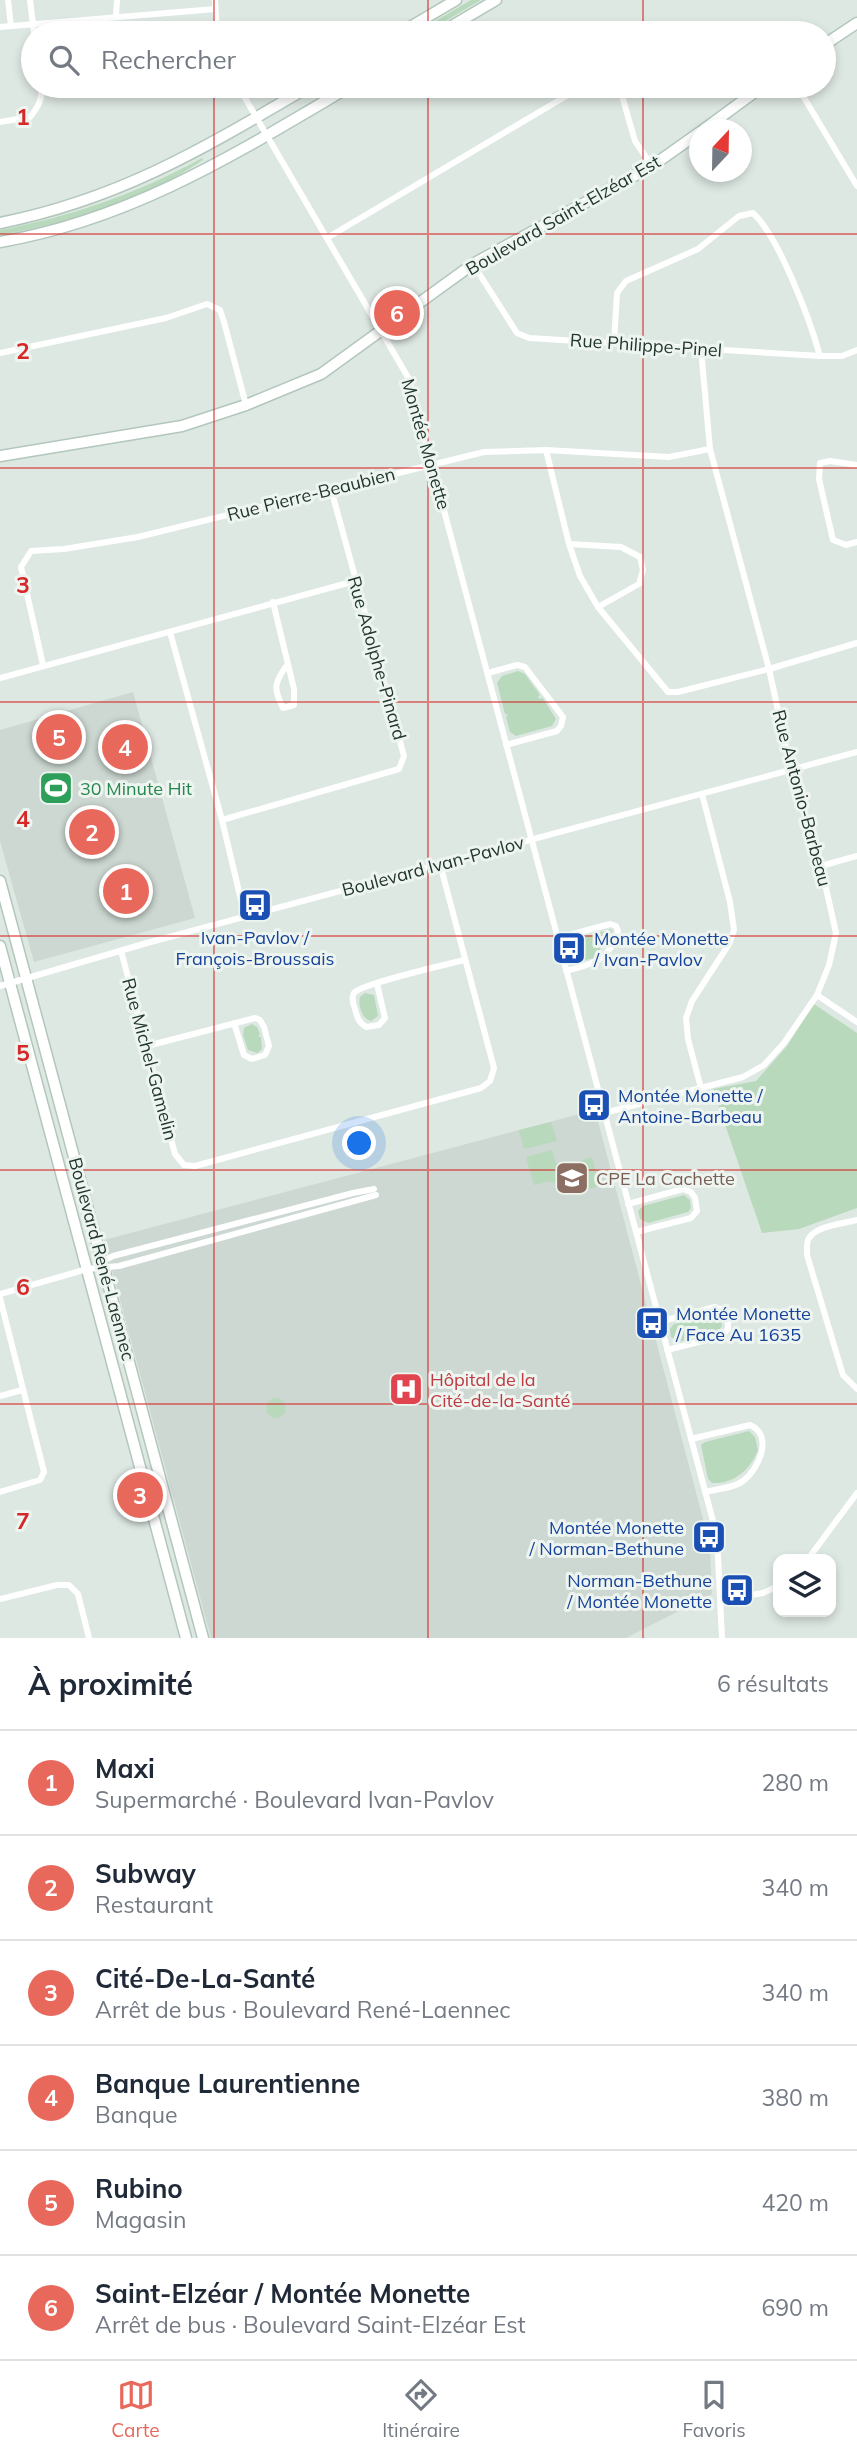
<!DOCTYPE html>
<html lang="fr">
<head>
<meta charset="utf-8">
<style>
  :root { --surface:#fff; --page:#f6f6f7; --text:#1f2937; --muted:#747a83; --line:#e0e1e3; --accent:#e8685c }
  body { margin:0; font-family:Mulish,sans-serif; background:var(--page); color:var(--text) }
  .controls { position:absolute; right:21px; bottom:21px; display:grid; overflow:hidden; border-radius:14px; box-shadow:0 4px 10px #0003 }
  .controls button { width:63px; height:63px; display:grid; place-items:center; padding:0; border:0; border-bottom:2px solid var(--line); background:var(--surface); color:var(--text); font:35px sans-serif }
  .compass { position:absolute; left:689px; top:119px; width:63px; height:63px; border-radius:50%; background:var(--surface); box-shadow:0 4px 10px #0003; rotate:22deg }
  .you { position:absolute; left:360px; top:1144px; width:24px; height:24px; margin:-18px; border:5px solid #fff; border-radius:50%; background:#1a73e8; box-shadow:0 0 0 10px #1a73e833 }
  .badge { display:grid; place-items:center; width:46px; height:46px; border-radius:50%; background:var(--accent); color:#fff; font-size:23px; font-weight:700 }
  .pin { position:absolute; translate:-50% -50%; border:4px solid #fff; box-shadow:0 2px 7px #0006 }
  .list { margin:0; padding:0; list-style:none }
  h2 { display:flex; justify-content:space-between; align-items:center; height:91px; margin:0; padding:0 28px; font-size:30px }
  h2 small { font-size:23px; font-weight:400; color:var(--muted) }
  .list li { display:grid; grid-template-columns:46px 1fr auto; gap:21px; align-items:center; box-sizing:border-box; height:105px; padding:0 28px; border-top:2px solid var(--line) }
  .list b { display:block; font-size:26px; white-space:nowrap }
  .list p { margin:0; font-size:23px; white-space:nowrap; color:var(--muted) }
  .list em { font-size:23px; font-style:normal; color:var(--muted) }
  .icon { flex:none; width:38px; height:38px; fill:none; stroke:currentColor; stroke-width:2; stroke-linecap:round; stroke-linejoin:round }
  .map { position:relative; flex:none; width:857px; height:1638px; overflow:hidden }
  .search { position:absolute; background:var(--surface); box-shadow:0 4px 10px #0003; left:21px; right:21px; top:21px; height:77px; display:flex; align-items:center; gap:18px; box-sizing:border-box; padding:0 24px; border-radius:38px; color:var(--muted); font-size:26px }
  .sheet { height:721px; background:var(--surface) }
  nav { display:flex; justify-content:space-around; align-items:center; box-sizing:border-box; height:98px; border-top:2px solid var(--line); background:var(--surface); font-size:19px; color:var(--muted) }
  nav a { display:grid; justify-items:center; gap:4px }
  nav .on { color:var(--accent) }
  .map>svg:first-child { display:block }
</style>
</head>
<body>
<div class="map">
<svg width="857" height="1638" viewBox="0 0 857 1638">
  <rect width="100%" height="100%" fill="#dee8e2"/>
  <g fill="#ccd8d1">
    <path d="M133 692 195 918 34 962 0 841V730Z"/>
    <path d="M595 1110 707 1534 705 1535 710 1548 712 1594 626 1638H211L104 1240Z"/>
  </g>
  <g fill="#b8d9bb">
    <path d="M471 0H481L425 33H415Z"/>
    <path d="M202 158 203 160C143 200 71 222 0 235V230C70 217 139 193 202 158Z"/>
    <path d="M518 671 525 674 540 695 538 697 540 699 542 697 556 719 552 726 516 736 510 732 506 717 508 714H505L497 683 502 676Z"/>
    <path d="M611 929 612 932 604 944 602 942 601 944 603 945 594 958 577 962 572 960 569 953 572 952V947H568L570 941Z"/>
    <path d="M365 993 374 995 378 1016 371 1021C362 1019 358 1006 360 997Z"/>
    <path d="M814 1004 857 1033V1208L799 1229 762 1233 713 1089 756 1081 787 1046Z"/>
    <path d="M252 1024 257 1027 260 1034 258 1036 261 1037 262 1049 257 1053 248 1050 243 1035 244 1028Z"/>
    <path d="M551 1122 557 1141 524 1149 519 1130Z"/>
    <path d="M552 1150 556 1164 574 1162 576 1163 592 1157 600 1186 572 1193 550 1181 534 1185 526 1157Z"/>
    <path d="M684 1195 690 1200 691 1208 688 1212 648 1223 640 1219 638 1211 643 1206Z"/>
    <path d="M715 1314 721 1319 722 1326 719 1330 679 1342 671 1337 670 1329 674 1324Z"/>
    <circle cx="276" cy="1408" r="10"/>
    <path d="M749 1431 755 1437 758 1450C750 1470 734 1484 712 1483L708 1479 701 1445 705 1442Z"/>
  </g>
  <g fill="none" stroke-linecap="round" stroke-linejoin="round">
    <g stroke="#b2c7bc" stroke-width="13">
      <g id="secondary">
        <path d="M400 33 456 0"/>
        <path d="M440 33 496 0"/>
        <path d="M824 45 857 23"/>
        <path d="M703 130 763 86"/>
        <path d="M0 223C121 199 206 147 310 86"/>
        <path d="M0 242C133 219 237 153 351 86"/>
        <path d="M0 456 182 426 246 405 321 374 473 264 652 166 700 132"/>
        <path d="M0 881 203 1638"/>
        <path d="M0 946 186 1638"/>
      </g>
    </g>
    <g stroke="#fff" stroke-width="6">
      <path d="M8 0 11 26"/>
      <path d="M30 0 34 33"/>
      <path d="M215 0 217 33"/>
      <path d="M116 17 117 0"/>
      <path d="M0 27 215 9"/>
      <path d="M238 86 409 379 717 1536 722 1638"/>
      <path d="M616 86 620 89 635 141 652 166"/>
      <path d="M797 86 857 186"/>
      <path d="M0 122 30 117C38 107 43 99 41 86"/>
      <path d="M327 238 583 86"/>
      <path d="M473 264 517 333 529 338 820 356H842L857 350"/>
      <path d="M614 343 617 293 626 281 698 249 739 216 753 213C779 237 810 320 820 356"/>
      <path d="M0 353 166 318 207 304 220 310 224 322 246 405"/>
      <path d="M546 450 569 544 580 576 598 607 668 692H678L769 669 857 643"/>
      <path d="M857 465 830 461 820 463 819 479 833 540 846 545 857 542"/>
      <path d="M569 544 621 547 640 557 643 570 639 584 598 607"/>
      <path d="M273 602 294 689V705L283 708C273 688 274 683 287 665"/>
      <path d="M170 632 222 820 245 917"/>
      <path d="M43 665 21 567 31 551 64 549 138 537 484 452 546 450 669 457 710 449"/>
      <path d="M488 673 517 665 525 667 563 717 561 726 557 731 506 745"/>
      <path d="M0 678 355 581"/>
      <path d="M222 820 399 769 404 756 331 489"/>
      <path d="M821 866 857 856"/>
      <path d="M558 938 610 924 616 926 618 931C611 959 591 965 566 971"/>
      <path d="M121 951 175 1154 184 1165 195 1166 481 1088 490 1081 494 1068 440 864"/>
      <path d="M377 984 385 1018 379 1025 366 1027C358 1022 357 1017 355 1009 353 1004 351 998 354 993 360 984 449 964 464 960"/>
      <path d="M0 986 147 943 857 752"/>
      <path d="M817 995 857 1022"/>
      <path d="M147 1046 255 1018 260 1020 264 1027 269 1046 265 1055 252 1059 244 1055 234 1023"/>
      <path d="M701 1088 688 1039 686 1018 692 1001 729 944 734 930 730 902 702 794"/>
      <path d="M604 1113 743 1077 764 1065 784 1043 817 995 829 965 836 933 821 866 791 770 769 669 710 449 701 349"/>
      <path d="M628 1204 683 1189 691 1192 695 1198 697 1211 691 1218 636 1232"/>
      <path d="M857 1220C843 1224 818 1225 809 1238 806 1243 807 1249 807 1255L843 1375 857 1389"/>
      <path d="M101 1262 113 1256 353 1193 374 1189"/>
      <path d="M0 1294 87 1269 119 1266 376 1195"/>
      <path d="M0 1298 44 1472 40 1480 0 1492"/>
      <path d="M659 1322 715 1307 723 1310 728 1321V1329L722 1336 667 1350"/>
      <path d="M0 1396 22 1390"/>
      <path d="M691 1439 750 1425C774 1435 759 1469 743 1481 734 1488 717 1489 705 1492"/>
      <path d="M808 1559 857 1493"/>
      <path d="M0 1599 57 1585H69L78 1594 89 1638"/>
      <path d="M721 1600 763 1593 778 1586"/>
    </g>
    <use href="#secondary" stroke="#fff" stroke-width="10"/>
  </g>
  <path fill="none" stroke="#d62828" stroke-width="2" stroke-opacity="0.55" d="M214 0V33M428 0V33M643 0V33M214 86V1638M428 86V1638M643 86V1638M0 234H857M0 468H857M0 702H857M0 936H857M0 1170H857M0 1404H857"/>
  <defs>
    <g id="stadium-square" transform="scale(1.75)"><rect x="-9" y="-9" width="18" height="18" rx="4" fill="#2e9e5b" stroke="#eef5f0"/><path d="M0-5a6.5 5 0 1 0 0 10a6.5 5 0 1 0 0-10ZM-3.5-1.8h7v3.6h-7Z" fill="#fff"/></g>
    <g id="bus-square" transform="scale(1.75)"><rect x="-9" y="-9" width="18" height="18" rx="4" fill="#1a4fb4" stroke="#eef5f0"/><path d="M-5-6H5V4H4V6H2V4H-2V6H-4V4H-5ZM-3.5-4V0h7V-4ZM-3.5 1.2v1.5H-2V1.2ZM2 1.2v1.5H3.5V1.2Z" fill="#fff"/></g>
    <g id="school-square" transform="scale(1.75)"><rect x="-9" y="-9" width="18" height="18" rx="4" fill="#8d6e63" stroke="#eef5f0"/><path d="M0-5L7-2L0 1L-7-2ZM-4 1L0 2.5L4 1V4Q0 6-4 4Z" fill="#fff"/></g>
    <g id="hospital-square" transform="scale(1.75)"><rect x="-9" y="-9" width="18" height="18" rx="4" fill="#e0444e" stroke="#eef5f0"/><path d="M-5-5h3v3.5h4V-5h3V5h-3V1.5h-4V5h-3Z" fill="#fff"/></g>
  </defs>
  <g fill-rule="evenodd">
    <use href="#stadium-square" x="56" y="788"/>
    <use href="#bus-square" x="255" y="905"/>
    <use href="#bus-square" x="569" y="948"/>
    <use href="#bus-square" x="594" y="1105"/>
    <use href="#school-square" x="572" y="1178"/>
    <use href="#bus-square" x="652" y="1323"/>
    <use href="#hospital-square" x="406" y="1389"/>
    <use href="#bus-square" x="709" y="1537"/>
    <use href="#bus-square" x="737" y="1590"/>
  </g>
  <g text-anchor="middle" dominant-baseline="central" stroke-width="6" stroke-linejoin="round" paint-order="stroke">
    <g font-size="18" fill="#21372d" stroke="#eef5f0">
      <text transform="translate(563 215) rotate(-30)">Boulevard Saint-Elzéar Est</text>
      <text transform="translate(646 345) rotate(4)">Rue Philippe-Pinel</text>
      <text transform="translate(426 444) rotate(74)">Montée Monette</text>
      <text transform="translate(311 494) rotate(-14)">Rue Pierre-Beaubien</text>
      <text transform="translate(377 658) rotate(74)">Rue Adolphe-Pinard</text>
      <text transform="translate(802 798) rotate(75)">Rue Antonio-Barbeau</text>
      <text transform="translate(433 866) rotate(-15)">Boulevard Ivan-Pavlov</text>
      <text transform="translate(150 1059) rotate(75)">Rue Michel-Gamelin</text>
      <text transform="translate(102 1259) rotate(75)">Boulevard René-Laennec</text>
    </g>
    <g font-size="18" fill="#27864d" stroke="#eef5f0" text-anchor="start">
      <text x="80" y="788">30 Minute Hit</text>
    </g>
    <g font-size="18" fill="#164399" stroke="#eef5f0" text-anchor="start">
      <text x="255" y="937" text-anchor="middle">Ivan-Pavlov /<tspan x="255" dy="21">François-Broussais</tspan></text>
      <text x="594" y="938">Montée Monette<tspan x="594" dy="21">/ Ivan-Pavlov</tspan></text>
      <text x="618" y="1095">Montée Monette /<tspan x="618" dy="21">Antoine-Barbeau</tspan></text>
      <text x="676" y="1313">Montée Monette<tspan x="676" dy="21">/ Face Au 1635</tspan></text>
      <text x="684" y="1527" text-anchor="end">Montée Monette<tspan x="684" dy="21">/ Norman-Bethune</tspan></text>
      <text x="712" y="1580" text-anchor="end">Norman-Bethune<tspan x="712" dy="21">/ Montée Monette</tspan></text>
    </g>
    <g font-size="18" fill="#785e54" stroke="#eef5f0" text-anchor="start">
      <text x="596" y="1178">CPE La Cachette</text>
    </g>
    <g font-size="18" fill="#be3a42" stroke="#eef5f0" text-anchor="start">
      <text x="430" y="1379">Hôpital de la<tspan x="430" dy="21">Cité-de-la-Santé</tspan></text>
    </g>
  </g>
  <g font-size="23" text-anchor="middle" font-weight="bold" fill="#d62828" stroke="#eef5f0" stroke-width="6" stroke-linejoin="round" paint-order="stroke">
    <text x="23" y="125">1</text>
    <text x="23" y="359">2</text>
    <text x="23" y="593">3</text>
    <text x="23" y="827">4</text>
    <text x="23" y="1061">5</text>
    <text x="23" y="1295">6</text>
    <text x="23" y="1529">7</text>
  </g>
</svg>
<div class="controls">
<button><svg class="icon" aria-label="layers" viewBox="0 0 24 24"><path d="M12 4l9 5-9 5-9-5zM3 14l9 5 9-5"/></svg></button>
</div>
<svg class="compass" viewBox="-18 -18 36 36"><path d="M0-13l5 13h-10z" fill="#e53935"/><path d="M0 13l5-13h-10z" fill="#747a83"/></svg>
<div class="you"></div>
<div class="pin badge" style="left:126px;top:891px">1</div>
<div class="pin badge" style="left:92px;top:832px">2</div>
<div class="pin badge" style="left:140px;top:1495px">3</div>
<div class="pin badge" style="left:125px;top:747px">4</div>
<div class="pin badge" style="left:59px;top:737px">5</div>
<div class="pin badge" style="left:397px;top:313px">6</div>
<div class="search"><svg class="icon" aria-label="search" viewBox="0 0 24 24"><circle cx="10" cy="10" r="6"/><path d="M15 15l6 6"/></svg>Rechercher</div>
</div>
<section class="sheet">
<h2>À proximité<small>6 résultats</small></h2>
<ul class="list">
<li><span class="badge">1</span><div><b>Maxi</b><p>Supermarché · Boulevard Ivan-Pavlov</p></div><em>280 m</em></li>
<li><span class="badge">2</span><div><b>Subway</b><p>Restaurant</p></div><em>340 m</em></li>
<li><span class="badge">3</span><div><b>Cité-De-La-Santé</b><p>Arrêt de bus · Boulevard René-Laennec</p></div><em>340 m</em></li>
<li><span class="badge">4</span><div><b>Banque Laurentienne</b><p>Banque</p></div><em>380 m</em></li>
<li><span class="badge">5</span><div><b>Rubino</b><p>Magasin</p></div><em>420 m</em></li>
<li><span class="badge">6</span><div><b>Saint-Elzéar / Montée Monette</b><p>Arrêt de bus · Boulevard Saint-Elzéar Est</p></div><em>690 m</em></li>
</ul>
</section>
<nav>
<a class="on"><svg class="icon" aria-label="map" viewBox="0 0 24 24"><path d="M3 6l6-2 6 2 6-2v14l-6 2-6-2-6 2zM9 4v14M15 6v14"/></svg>Carte</a>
<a><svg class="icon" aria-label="directions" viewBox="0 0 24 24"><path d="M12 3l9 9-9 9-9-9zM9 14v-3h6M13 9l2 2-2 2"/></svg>Itinéraire</a>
<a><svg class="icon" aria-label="saved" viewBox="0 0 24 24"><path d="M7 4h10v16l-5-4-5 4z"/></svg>Favoris</a>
</nav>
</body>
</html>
